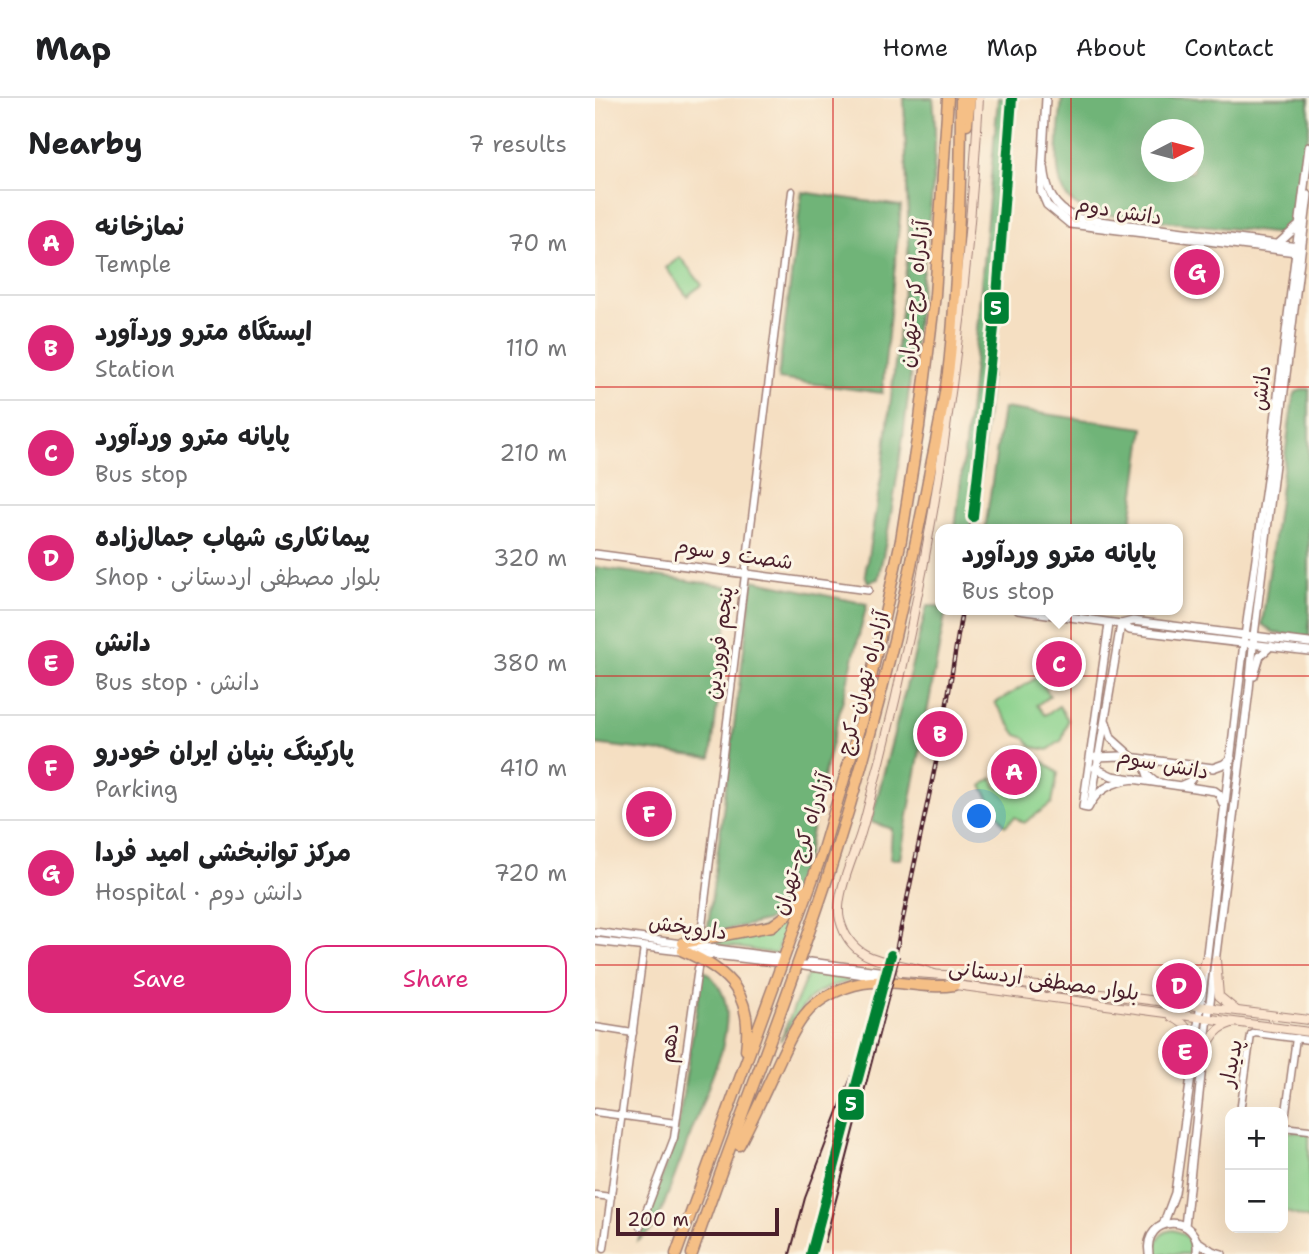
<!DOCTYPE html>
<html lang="en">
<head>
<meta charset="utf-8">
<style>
  :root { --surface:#fff; --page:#f2f2f2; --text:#202124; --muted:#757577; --line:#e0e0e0; --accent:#db2777 }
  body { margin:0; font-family:"Shantell Sans","Playpen Sans Arabic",sans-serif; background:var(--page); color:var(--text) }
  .controls { position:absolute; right:21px; bottom:21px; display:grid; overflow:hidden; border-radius:14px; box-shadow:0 7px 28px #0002 }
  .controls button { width:63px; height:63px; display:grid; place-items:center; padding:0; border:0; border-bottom:2px solid var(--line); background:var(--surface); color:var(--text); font:35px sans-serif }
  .compass { position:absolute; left:546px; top:21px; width:63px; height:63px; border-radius:50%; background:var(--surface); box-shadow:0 7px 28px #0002; rotate:84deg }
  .scale { position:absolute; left:21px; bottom:18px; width:163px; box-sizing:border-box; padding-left:7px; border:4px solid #4a1f2b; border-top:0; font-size:19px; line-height:24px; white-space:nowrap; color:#4a1f2b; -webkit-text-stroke:5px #fcf5e5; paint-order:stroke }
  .you { position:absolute; left:385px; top:719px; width:24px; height:24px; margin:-18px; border:5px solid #fff; border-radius:50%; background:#1a73e8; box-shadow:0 0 0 10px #1a73e833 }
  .badge { display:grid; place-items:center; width:46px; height:46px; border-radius:50%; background:var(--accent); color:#fff; font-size:23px; font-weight:700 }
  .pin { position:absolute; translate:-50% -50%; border:4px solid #fff; box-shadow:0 2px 7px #0006 }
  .popup { position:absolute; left:340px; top:426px; width:248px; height:91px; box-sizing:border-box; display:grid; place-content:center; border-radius:14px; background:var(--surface); filter:drop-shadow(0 2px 5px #0005); font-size:23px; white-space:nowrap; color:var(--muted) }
  .popup b { font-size:26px; color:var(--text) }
  .popup::after { content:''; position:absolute; left:50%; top:100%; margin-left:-14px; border:14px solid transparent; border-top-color:var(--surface) }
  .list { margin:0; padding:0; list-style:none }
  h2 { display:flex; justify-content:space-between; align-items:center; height:91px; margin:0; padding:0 28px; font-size:30px }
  h2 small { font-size:23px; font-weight:400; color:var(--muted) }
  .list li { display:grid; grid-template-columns:46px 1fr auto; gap:21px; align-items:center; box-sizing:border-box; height:105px; padding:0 28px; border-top:2px solid var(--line) }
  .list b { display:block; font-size:26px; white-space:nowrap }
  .list p { margin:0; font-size:23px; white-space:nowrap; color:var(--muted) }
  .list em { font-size:23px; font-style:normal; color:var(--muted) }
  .actions { display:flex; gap:14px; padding:21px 28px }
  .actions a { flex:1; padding:16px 0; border:2px solid var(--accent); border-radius:21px; text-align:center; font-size:24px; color:var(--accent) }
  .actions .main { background:var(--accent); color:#fff }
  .map { position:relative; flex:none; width:714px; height:1156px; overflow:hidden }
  header { display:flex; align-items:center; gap:42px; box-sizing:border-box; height:98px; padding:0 35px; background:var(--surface); border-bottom:2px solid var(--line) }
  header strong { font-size:33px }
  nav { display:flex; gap:38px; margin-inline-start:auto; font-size:24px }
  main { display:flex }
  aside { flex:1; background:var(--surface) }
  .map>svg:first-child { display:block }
</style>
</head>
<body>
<header>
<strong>Map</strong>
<nav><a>Home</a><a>Map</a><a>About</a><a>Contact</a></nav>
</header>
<main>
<aside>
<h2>Nearby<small>7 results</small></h2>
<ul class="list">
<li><span class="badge">A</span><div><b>نمازخانه</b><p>Temple</p></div><em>70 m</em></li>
<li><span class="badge">B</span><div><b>ایستگاه مترو وردآورد</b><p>Station</p></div><em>110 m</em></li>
<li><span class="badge">C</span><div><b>پایانه مترو وردآورد</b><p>Bus stop</p></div><em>210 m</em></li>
<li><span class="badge">D</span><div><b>پیمانکاری شهاب جمال‌زاده</b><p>Shop · بلوار مصطفی اردستانی</p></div><em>320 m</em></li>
<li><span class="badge">E</span><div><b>دانش</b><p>Bus stop · دانش</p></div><em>380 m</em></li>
<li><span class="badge">F</span><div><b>پارکینگ بنیان ایران خودرو</b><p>Parking</p></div><em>410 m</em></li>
<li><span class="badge">G</span><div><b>مرکز توانبخشی امید فردا</b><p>Hospital · دانش دوم</p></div><em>720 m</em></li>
</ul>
<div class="actions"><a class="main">Save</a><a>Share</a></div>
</aside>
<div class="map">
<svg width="714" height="1156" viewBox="0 0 714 1156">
  <rect width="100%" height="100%" fill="#fcf5e5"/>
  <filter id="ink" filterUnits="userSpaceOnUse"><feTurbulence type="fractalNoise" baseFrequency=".0143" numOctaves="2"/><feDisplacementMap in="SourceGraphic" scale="14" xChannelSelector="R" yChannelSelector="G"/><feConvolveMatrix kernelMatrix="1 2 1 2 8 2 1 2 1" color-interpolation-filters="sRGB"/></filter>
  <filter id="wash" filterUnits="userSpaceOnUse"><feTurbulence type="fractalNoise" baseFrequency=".00686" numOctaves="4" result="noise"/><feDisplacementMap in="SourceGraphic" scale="28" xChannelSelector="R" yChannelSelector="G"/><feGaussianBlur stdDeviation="1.57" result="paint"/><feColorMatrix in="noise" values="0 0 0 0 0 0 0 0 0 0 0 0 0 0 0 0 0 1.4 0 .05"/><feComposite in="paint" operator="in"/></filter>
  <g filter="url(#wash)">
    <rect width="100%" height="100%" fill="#f5dfc2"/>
    <g fill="#8bd28d" stroke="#6a785c" stroke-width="2">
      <path d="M85 159 107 187 92 198 71 170Z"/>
      <path d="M443 579 455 598 442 607 450 617 464 608 473 622 467 642 453 652 437 649 431 640 422 637 400 605Z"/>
      <path d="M449 664 463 675 457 705 429 725 420 719 410 728 387 688 397 680 401 689H410L429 675 430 665Z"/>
      <path d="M193 822 181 856 117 845Z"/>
      <path d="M214 873 271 880C214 891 215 897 185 943Z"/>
      <path d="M688 1033 714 1035V1121L688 1113Z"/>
      <path d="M578 1132C591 1135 597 1143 594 1156H562C559 1143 565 1134 578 1132Z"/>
    </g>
    <g fill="#70b478" stroke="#5d6a52" stroke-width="2" fill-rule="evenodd">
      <path d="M309 0H338C345 61 333 125 326 186 315 284 305 384 283 481L273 484 270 476 288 368 314 146Z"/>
      <path d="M403 0H418L387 370 375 431H360L376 297Z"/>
      <path d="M467 0H714V30L699 127 686 136 496 115C488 111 479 107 473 100 455 80 465 26 467 0ZM556 32H598V74H556Z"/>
      <path d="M207 94 306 108 287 295 183 281Z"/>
      <path d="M710 291H714V540L679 535 667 526 698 300 701 294Z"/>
      <path d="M408 310 549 330 535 431H390Z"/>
      <path d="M0 469 136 489 116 660 0 646Z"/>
      <path d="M158 482 272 506 226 688 208 776 201 792 186 813 171 823 112 836Z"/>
      <path d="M332 508H345V512H351L305 761H295L297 731 276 724Z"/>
      <path d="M108 871C138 895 134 922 126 955L61 1128 43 1143 81 1040Z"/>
    </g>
  </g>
  <g filter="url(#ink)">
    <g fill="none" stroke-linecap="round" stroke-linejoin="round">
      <path stroke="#d3b9a4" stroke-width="7" stroke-dasharray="7 3.5" stroke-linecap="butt" d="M283 873 306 874"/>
      <g stroke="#a07f76" stroke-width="9">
        <g id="minor">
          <path d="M106 836 197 93"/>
          <path d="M0 929 38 935"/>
          <path d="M0 1014 81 1025"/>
          <path d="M645 1014 656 937 660 935 714 942"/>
          <path d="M688 1029 714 1032"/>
          <path d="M689 1029 701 940"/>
          <path d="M0 1097 16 1099"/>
          <path d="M45 1129 79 1040 103 870"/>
          <path d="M9 1150 49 849"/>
        </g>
      </g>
      <g stroke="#a07f76" stroke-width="10">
        <g id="tertiary">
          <path d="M451 0 446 93 452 107 475 126 701 154"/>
          <path d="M449 68C452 94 457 108 481 120L703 149"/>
          <path d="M684 145 703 128"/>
          <path d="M0 456 273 492"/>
          <path d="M423 512 526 526 535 532 714 553"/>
          <path d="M514 526 488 709 493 710C502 690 520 683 540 681"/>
          <path d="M659 578 665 558 676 548"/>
          <path d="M511 624 516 640 536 658"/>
          <path d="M501 659 526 658 618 670 629 666 636 660"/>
          <path d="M500 670 517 678 620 693 624 696 628 706"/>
          <path d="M559 683 553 678 551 672 554 667 560 665"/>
          <path d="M587 687 594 684 597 680 595 672 590 668"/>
          <path d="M496 704 526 526 538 523 714 545"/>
          <path d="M0 834 181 859"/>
          <path d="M0 843 180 864"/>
          <path d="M215 864 283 873"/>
          <path d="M209 868 283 879"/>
          <path d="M568 1127 580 1095 607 898 649 545 676 354 714 49"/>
          <path d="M590 1128 607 968 654 592 659 538 713 97"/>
          <path d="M602 1143 617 1153 627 1156"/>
          <path d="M554 1156C547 1116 607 1114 602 1156"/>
        </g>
      </g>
      <g stroke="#a07f76" stroke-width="10">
        <g id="secondary">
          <path d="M621 862 624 898 641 912"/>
          <path d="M306 874 363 878 714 922"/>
          <path d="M339 876C302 861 258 871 245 822 239 799 259 758 266 735 273 712 278 687 285 664 341 446 371 224 384 0"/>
          <path d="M353 886 714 934"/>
          <path d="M579 902C602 898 605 882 611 862"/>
          <path d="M577 919C596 927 597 940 599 958"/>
          <path d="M607 968C612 948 616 931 637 925"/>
        </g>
      </g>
      <g stroke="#a07f76" stroke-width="13">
        <g id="motorway">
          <path d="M372 26 375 0"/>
          <path d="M88 845 177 828 192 817 208 791"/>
          <path d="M88 853C136 873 158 898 151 952"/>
          <path d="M144 1047C157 1022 169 996 181 970 189 953 197 933 209 918 222 900 247 889 268 885 298 880 328 892 359 887"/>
          <path d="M81 1156 226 758 267 621 306 442 324 329 340 197 353 0"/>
          <path d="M97 1156C141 1027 193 902 235 772 276 644 307 520 332 388 340 345 351 301 355 258 363 173 366 86 366 0"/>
        </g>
      </g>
      <use href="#minor" stroke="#fff" stroke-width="6"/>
      <use href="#tertiary" stroke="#fff" stroke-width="7"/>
      <use href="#secondary" stroke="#fbe5cf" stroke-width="8"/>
      <use href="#motorway" stroke="#f5bf86" stroke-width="10"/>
      <g stroke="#4a1f2b" stroke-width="2">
        <path d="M230 1144 304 859"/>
        <path d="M214 1150 250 1020"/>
        <path d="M195 1156 210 1100 274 932 292 856"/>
      </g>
      <g stroke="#4a1f2b" stroke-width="4.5">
        <g id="rail">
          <path d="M376 431 378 419"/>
          <path d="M300 858 347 636 367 512"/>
        </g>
      </g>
      <use href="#rail" stroke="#fcf5e5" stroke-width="2" stroke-dasharray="5" stroke-linecap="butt"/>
      <g stroke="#fcf5e5" stroke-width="16">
        <g id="rail-1">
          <path d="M378 419 401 212 417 0"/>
          <path d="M216 1156 296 857"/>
        </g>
      </g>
      <use href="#rail-1" stroke="#008033" stroke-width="10"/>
    </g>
  </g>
  <path fill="none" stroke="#d62828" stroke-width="2" stroke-opacity="0.55" d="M238 0V1156M476 0V1156M0 289H714M0 578H714M0 867H714"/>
  <g text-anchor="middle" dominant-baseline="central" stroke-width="6" stroke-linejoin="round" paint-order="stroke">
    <g font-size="21" fill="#4a1f2b" stroke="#fcf5e5">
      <text transform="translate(524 113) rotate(9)">دانش دوم</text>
      <text transform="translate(319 196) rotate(-84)">آزادراه کرج-تهران</text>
      <text transform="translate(666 290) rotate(-83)">دانش</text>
      <text transform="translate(139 456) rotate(8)">شصت و سوم</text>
      <text transform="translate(124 545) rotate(-83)">پنجم فروردین</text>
      <text transform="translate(268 585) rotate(-75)">آزادراه تهران-کرج</text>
      <text transform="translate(568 666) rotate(10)">دانش سوم</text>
      <text transform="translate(207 746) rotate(-72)">آزادراه کرج-تهران</text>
      <text transform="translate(93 829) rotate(8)">داروپخش</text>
      <text transform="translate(449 882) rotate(8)">بلوار مصطفی اردستانی</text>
      <text transform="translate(74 945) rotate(-82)">دهم</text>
      <text transform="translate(636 965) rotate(-79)">پدیدار</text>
    </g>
  </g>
  <g stroke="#fcf5e5" stroke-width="2.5">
    <rect x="388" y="193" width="27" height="34" rx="7" fill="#008033"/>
    <rect x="242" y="990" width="28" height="33" rx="7" fill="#008033"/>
  </g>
  <g font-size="19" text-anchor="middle" font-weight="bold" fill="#fff">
    <text x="401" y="217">5</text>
    <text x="256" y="1013">5</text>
  </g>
</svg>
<div class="controls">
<button>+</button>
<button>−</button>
</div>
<svg class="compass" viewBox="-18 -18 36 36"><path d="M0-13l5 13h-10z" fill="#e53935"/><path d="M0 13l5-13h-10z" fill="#757577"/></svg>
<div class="scale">200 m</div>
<div class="you"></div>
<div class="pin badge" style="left:419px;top:674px">A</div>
<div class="pin badge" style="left:345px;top:636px">B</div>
<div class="pin badge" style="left:464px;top:566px">C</div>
<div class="popup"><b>پایانه مترو وردآورد</b>Bus stop</div>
<div class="pin badge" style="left:584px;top:888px">D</div>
<div class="pin badge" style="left:590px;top:954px">E</div>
<div class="pin badge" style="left:54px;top:716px">F</div>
<div class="pin badge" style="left:602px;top:174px">G</div>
</div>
</main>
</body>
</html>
